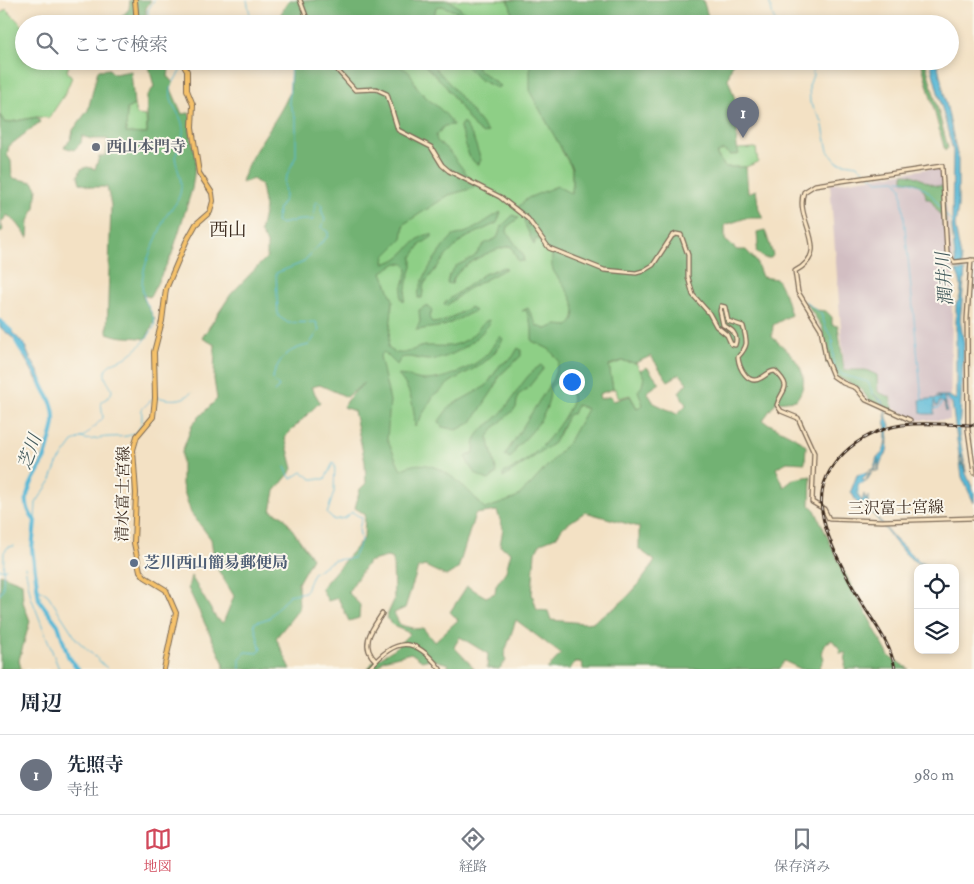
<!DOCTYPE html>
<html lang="ja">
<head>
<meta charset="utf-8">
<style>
  :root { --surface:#fff; --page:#f2f2f3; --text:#1f2937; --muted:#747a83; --line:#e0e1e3; --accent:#d1495b }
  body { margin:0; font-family:"IM FELL Double Pica","Noto Serif JP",serif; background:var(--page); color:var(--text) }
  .controls { position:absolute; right:15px; bottom:15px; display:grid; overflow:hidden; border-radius:10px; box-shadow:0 2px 8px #0003 }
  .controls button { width:45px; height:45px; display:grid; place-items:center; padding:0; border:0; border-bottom:1px solid var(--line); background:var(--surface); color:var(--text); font:25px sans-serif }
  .you { position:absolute; left:571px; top:381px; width:18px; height:18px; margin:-12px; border:4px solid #fff; border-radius:50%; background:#1a73e8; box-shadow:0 0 0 8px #1a73e833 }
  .badge { display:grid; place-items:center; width:32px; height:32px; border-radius:50%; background:var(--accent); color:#fff; font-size:16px; font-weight:700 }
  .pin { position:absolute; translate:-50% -41px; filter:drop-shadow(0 1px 2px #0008) }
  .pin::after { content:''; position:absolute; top:26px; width:18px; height:15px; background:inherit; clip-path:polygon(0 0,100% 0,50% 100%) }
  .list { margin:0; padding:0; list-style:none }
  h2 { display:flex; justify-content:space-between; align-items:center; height:65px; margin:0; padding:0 20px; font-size:21px }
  h2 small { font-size:16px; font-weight:400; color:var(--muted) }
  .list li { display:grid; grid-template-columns:32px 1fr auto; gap:15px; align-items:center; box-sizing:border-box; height:80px; padding:0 20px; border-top:1px solid var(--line) }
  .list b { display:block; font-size:19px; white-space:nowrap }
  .list p { margin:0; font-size:16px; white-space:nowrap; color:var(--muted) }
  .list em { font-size:16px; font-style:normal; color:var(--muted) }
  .icon { flex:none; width:28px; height:28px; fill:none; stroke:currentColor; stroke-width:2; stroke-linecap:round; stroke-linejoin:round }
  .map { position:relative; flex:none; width:974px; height:669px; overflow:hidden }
  .search { position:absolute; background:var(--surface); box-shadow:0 2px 8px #0003; left:15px; right:15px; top:15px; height:55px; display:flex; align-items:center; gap:12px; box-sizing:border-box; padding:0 18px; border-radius:28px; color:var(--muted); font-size:19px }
  .sheet { height:145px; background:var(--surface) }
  nav { display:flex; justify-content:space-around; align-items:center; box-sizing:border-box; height:70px; border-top:1px solid var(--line); background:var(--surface); font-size:14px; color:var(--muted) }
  nav a { display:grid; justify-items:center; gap:2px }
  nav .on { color:var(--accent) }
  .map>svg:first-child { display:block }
</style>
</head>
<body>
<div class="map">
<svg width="974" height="669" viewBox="0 0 974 669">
  <rect width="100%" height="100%" fill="#fbf7ec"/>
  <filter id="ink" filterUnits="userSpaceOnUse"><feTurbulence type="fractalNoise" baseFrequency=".02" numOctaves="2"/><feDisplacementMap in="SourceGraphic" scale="10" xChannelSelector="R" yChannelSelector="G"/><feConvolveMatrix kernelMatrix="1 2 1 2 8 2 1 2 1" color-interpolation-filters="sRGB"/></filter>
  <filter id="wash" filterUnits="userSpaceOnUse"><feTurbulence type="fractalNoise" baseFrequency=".0096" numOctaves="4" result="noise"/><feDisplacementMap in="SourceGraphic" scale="20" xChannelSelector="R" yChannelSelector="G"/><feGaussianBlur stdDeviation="1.12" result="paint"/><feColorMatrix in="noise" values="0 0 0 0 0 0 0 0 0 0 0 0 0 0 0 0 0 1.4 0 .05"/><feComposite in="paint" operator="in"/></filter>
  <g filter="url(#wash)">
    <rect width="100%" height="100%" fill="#f3e1c4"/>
    <path fill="#d2bec2" d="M939 167 942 174 953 261 950 420H916L886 404 858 386 845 381 830 184Z"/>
    <g fill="#8ecf86" stroke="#647c52">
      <path d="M415 0H523L528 24H421Z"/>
      <path d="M6 9 24 27V61H70L67 71 72 77 65 94 49 118 37 117 5 123 0 115V14Z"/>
      <path d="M385 61H537L562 151 572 168V194L601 327 588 419 533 492 483 511 401 471 351 389Z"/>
      <path d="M134 105 137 115 146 116 147 134 126 133 127 109Z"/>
      <path d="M756 148 758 162 746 167H725L716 153 724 150 730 155 739 154 737 149Z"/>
      <path d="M622 361 636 363 644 377V405L637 408 630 395 618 398 616 389H613L609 366Z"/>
    </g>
    <g fill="#72b273" stroke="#566e48" fill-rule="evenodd">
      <path d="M130 0H151L146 8V24H121L120 18 129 9Z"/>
      <path d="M289 0H449L470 16 474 24H466L464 15 442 6 436 7 434 18 439 24H275Z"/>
      <path d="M508 0H703L710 23 726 20 733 24H516Z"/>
      <path d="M148 61H170L168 77 173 83 171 89 182 114 189 113 191 118 190 130 196 161 192 189 172 254 150 297 142 295 155 320 146 339C131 336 122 339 107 333L111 205 107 187H91L80 183 78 176 81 169 87 167 95 169 99 157 106 155 108 139H91L82 136 81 143 74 150 64 147 71 139 73 130 88 110 98 70 109 69 114 74 131 71 134 105 127 109 126 133 147 134V96L154 87Z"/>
      <path d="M290 61H393L394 64C418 74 408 75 420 91 430 103 445 109 453 125L444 126 436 136 437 141 448 150 477 187 449 195 404 224 402 239 385 256 384 263C404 262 412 235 432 234V237L421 244 412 257V267L407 282 404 302 401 298C401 287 406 279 408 268L404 264 397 263 382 272 393 300 388 348C406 361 411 346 428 346 442 346 453 348 466 340 474 336 478 327 486 321L489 320V324C476 342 452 359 429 360 418 360 412 355 401 358L397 365 384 352 380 356 390 401 387 439 401 470C432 450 466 487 485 509L516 498 532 483 568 443 587 409 577 405 573 414H569L554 443 503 478V473C533 462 557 432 571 405 574 398 569 388 566 382H556L550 388C550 413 535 429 519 445 514 449 515 455 510 458L505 455 553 379 559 361 549 349 532 341V327L526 310 522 311 528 308 537 326 546 329 557 325 569 326C586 307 561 285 553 270 551 266 552 259 552 254L536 238 534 245 524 222 525 217 519 211 518 207 528 198 557 186 572 194V168L530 92V61H733L728 79 742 119C736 128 735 144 739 154L731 155 723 150 716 154 725 167H746L748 193 756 190 759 210 763 218H746L725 225V240L737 250H746L756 261 762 277 777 279 785 295 791 315 773 325 772 337C791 353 816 374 796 400L776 402 763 420C777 430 794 434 806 446L805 463 787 462 776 468 784 487 794 479 811 476 810 505 815 510 839 562 889 656 909 669H845L846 653H840L839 648 832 640 824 644 822 655 824 658 819 669H801L784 661 779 669H583L582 662 574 663 570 669H547L561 654 516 620 504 655 506 661 499 669 487 668 488 654 460 637 454 647 475 669H447L449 664 430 659 422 661 411 653 383 660 377 669H368L373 662 394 649 410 633 395 627 386 618 394 600 393 559 387 557 368 562 348 592 360 605 359 618 349 621 338 598 328 601 321 588 364 538 365 514 355 508 360 489 366 483 365 462 354 411 343 407 347 400 364 383 347 397 320 385 311 387 320 402 285 437 293 469 275 491 271 511 283 516 312 558 298 583 299 609 276 638 291 669H223L224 664 188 588 191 576 216 618 223 623 234 596 215 565 211 539 191 513 182 485V452L193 423 217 399 214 379 215 345 202 338 231 294 267 257V243L260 232 265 208 261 185 253 179 242 183C244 159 280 119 289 93 292 84 290 71 290 61ZM651 356 668 381 680 374 687 383 679 392 686 405 677 414 654 403 647 392 660 383 647 367 640 370 644 377 642 386 638 391 643 405 637 408 630 396 613 401 611 396 600 399 599 394 613 389 609 365 622 361 635 363ZM497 511 503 528 500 546 511 552 506 571 496 585 495 593 486 597 467 586 450 612 458 620 434 642 423 628 416 629 400 625 394 613 405 608 418 568 425 566 446 576 458 569 475 514ZM585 512 639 527V549L655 561C644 578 633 593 617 606 609 613 601 614 594 622L584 623 551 620 548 611 537 610 532 594 535 552 541 543 556 537 563 527Z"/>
      <path d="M420 61H429L449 83 488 132 483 134 474 127 444 84Z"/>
      <path d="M461 61H473L479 70 500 86 497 88 480 80Z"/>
      <path d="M921 61H925L948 148 945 151Z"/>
      <path d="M0 115 5 123 37 117 40 122 9 146 7 155 11 161 12 178 33 182 37 188 35 208 29 221 28 238 17 223 7 215 1 223 3 230 0 233Z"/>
      <path d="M463 122 473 137 481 160 478 165C467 158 467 149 464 138 463 133 460 132 460 126Z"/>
      <path d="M903 174C919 173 928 188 943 186L946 234 941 216 930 199H926C926 187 915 180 903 181Z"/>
      <path d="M501 212 497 223 463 239 446 256 424 284 422 298H418C418 282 439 250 451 238 453 235 457 235 461 234 476 230 487 219 501 212Z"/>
      <path d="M513 215 519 218 508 226 507 232 523 255 524 261H518L511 246C495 248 454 266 452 284L447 283 449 275 456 266 474 257 484 244 497 238 502 226Z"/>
      <path d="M765 230 773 255 771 258H764L756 251 758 243 757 232Z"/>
      <path d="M504 267 507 268 466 290 446 306 444 303 484 274Z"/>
      <path d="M805 302 816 310 826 311 832 317V325L838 326 844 370H866L877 375 878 392 890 397 894 412 869 400 860 388 837 377 827 362 822 327Z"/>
      <path d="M427 305 432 311 429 318 433 323 445 321 471 307 475 311 444 326 416 330 420 322 419 310Z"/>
      <path d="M500 336 503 339C490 365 474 367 452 381 445 385 442 392 434 395L415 427C414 408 412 390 398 375 408 375 415 380 425 380 444 380 473 368 486 355 491 351 494 342 500 336Z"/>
      <path d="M518 348 521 350V356L499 376 495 387 472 422 457 430 442 427 439 421 450 406 486 386 500 365 512 358Z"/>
      <path d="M541 365 544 368 527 389 518 395 516 408 494 428 488 437 497 473 489 480C477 477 469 469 466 457L474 452C474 449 474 444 475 441 478 430 489 425 496 418 514 402 521 377 541 365Z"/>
      <path d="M0 574 22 583 23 602 30 621 19 660 21 669H0Z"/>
    </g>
    <g fill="#58b8d6" stroke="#4a717a">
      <path d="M930 61H937L958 159V207L955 226 963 269 956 268 952 228 953 151Z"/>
      <path d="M956 271H965L960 320 964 344 959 434 966 472 961 455 960 459 974 492V503L962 477 952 403 947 398H943L947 410 946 412 944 403 940 401 937 407 934 401V414H924L921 413 920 400 941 398 936 396H949L956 400V304C963 295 962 280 956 271Z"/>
      <path d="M0 320 26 346C27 359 39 367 42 382L39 383 14 339 0 327Z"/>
      <path d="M873 394C892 406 882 409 890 426 886 436 889 444 887 451 885 459 879 462 879 470L872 472 866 482 858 484 857 493 862 502 864 494 866 501 868 495V504L871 510 893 537 919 562 936 568C898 567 887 516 857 503L851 491 857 475 868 472 862 480 866 481 869 473 878 470 879 459 875 469 869 471 874 468 877 457C892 451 883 420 886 407Z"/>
    </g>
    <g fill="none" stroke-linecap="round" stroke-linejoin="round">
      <g stroke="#58b8d6" stroke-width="1">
        <path d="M247 0 252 24"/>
        <path d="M769 0 773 17 777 24"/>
        <path d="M149 24 148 10 154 0"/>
        <path d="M811 61 813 75 809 86 810 103 822 121 828 151 837 162 857 165 878 181 895 180"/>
        <path d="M896 180 901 187 922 400"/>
        <path d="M899 180C923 182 931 193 944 212"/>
        <path d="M946 215 953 224"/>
        <path d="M805 301 821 314 827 330 832 336 834 367 843 375 868 382 873 394"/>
        <path d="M274 392 279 387 273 380V377C279 357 289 349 309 345L319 330 316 322 288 323 278 316 276 273 302 263 328 236V232L321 227 325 220 321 209 323 205 317 202 315 203 313 220H300L280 224 276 222 279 208 285 198 284 182 296 156V119L289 102 291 61"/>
        <path d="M157 397C169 400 182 402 191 393"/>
        <path d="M933 409 939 408 943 400 951 401"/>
        <path d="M81 438C91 442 99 437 109 437 122 436 134 439 141 425 143 420 141 414 142 409L154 397"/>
        <path d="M858 495V485L863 482"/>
        <path d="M35 521 36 503 50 482 57 464 73 442 86 435 103 418 101 402 110 396 112 391C111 385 104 380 105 373 107 360 122 362 129 355 140 347 149 337 155 325 154 313 145 304 143 293 138 270 156 243 163 222 166 213 175 207 178 199 186 182 176 170 175 156 197 116 167 114 171 89 173 81 179 74 182 68"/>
        <path d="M25 567 31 597 59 669"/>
        <path d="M0 569H6"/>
        <path d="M38 588 48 595 77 640 108 669"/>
        <path d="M0 595 3 588 4 552 8 547 14 546"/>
        <path d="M240 669V659L246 652 258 653 261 650 254 623 269 618 289 595 305 592 313 573 334 560 353 558 361 541 359 529 362 518 352 512 345 518 334 520 327 514 334 492 335 465 333 463 325 479H312L302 472 291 479 285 467"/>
      </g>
      <g stroke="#58b8d6" stroke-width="4">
        <path d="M0 321 11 331"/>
        <path d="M16 341 24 355"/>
        <path d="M40 379C44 396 55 398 54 422 54 427 45 458 43 462 32 483 17 499 35 521L32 549 39 600 58 625 68 656 78 669"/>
      </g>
    </g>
  </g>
  <g filter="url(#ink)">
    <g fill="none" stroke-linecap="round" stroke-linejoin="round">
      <g stroke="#7b6a58" stroke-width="5.5">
        <g id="secondary">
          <path d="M300 0 309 24"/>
          <path d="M332 61 338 71 355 90 376 89 387 94 398 130 431 147 442 165 449 171 500 197 528 219 549 248 604 270 636 273 643 271 653 265 672 236 676 234 681 235 688 255V277L693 295 709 313 716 326 727 335 731 344 735 345C739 334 731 329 723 325L720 311 721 306 725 307 728 321 743 326C747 342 749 345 738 357 739 368 748 386 761 378 767 375 769 371 775 371 794 389 781 389 777 405L781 411 798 418 814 453 812 502 824 509 829 519 882 521 974 518"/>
          <path d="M971 260 967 319 968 430 974 473"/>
          <path d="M910 420 866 400 856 388 843 383 833 376 826 359 821 329 798 292 795 271C834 251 793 220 804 192L815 185 942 166 947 252 954 262 974 260"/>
          <path d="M376 661C359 645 372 629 382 614"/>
          <path d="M369 669C395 637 415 636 440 669"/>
        </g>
      </g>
      <g stroke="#7b6a58" stroke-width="6">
        <g id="primary">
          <path d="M135 0 137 24"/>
          <path d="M164 669 176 613 166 590 145 577 140 571 134 543 136 493 133 450 137 436 153 417 155 398 154 352 162 321 166 289 186 242 196 224 210 212 213 201 212 193 199 173 192 128 193 105 187 90V71L181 61"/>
        </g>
      </g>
      <use href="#secondary" stroke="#fbe6c4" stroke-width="3"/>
      <use href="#primary" stroke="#f5c16b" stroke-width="4"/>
      <g stroke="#3b2a1e" stroke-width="3">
        <path id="rail" d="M895 669C891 642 870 618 857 595 844 572 825 537 822 511 816 465 860 431 902 425 925 422 950 425 974 425"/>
      </g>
      <use href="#rail" stroke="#fbf7ec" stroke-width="1" stroke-dasharray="4" stroke-linecap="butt"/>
    </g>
  </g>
  <circle fill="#6b7280" stroke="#fbf7ec" stroke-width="2" cx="96" cy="147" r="5"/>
  <circle fill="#5c6f8a" stroke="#fbf7ec" stroke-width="2" cx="134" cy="563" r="5"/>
  <g text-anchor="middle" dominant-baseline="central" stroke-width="4" stroke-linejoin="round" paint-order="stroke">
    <g font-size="16" font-weight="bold" fill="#5b616d" stroke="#fbf7ec" text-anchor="start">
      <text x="106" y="147">西山本門寺</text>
    </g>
    <g font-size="16" fill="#3b2a1e" stroke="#fbf7ec">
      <text transform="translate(123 494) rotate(-89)">清水富士宮線</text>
      <text transform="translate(896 508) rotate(-1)">三沢富士宮線</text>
    </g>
    <g font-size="16" font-weight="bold" fill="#4e5e75" stroke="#fbf7ec" text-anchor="start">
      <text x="144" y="563">芝川西山簡易郵便局</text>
    </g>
    <g font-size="18" font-style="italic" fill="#455c5e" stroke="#fbf7ec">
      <text transform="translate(945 279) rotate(-94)">潤井川</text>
      <text transform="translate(30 452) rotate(-70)">芝川</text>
    </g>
    <g font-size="19" fill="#3b2a1e" stroke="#fbf7ec">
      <text x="228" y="230">西山</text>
    </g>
  </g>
</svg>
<div class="controls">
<button><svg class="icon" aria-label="locate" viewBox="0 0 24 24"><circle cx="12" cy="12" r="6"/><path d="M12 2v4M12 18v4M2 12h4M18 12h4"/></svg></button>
<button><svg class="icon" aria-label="layers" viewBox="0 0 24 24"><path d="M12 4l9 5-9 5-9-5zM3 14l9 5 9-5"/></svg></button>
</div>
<div class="you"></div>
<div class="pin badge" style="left:743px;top:138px;background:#6b7280">1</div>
<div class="search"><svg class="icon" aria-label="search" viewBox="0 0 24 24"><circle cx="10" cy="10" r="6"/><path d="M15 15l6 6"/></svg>ここで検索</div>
</div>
<section class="sheet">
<h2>周辺<small></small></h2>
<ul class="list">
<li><span class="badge" style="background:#6b7280">1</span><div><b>先照寺</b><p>寺社</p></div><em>980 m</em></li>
</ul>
</section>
<nav>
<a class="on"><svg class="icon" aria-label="map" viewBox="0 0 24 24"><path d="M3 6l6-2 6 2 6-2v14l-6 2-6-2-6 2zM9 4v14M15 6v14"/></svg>地図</a>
<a><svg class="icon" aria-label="directions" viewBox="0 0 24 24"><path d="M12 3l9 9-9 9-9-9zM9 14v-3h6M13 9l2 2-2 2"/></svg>経路</a>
<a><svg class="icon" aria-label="saved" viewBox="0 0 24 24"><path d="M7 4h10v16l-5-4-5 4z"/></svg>保存済み</a>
</nav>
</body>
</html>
